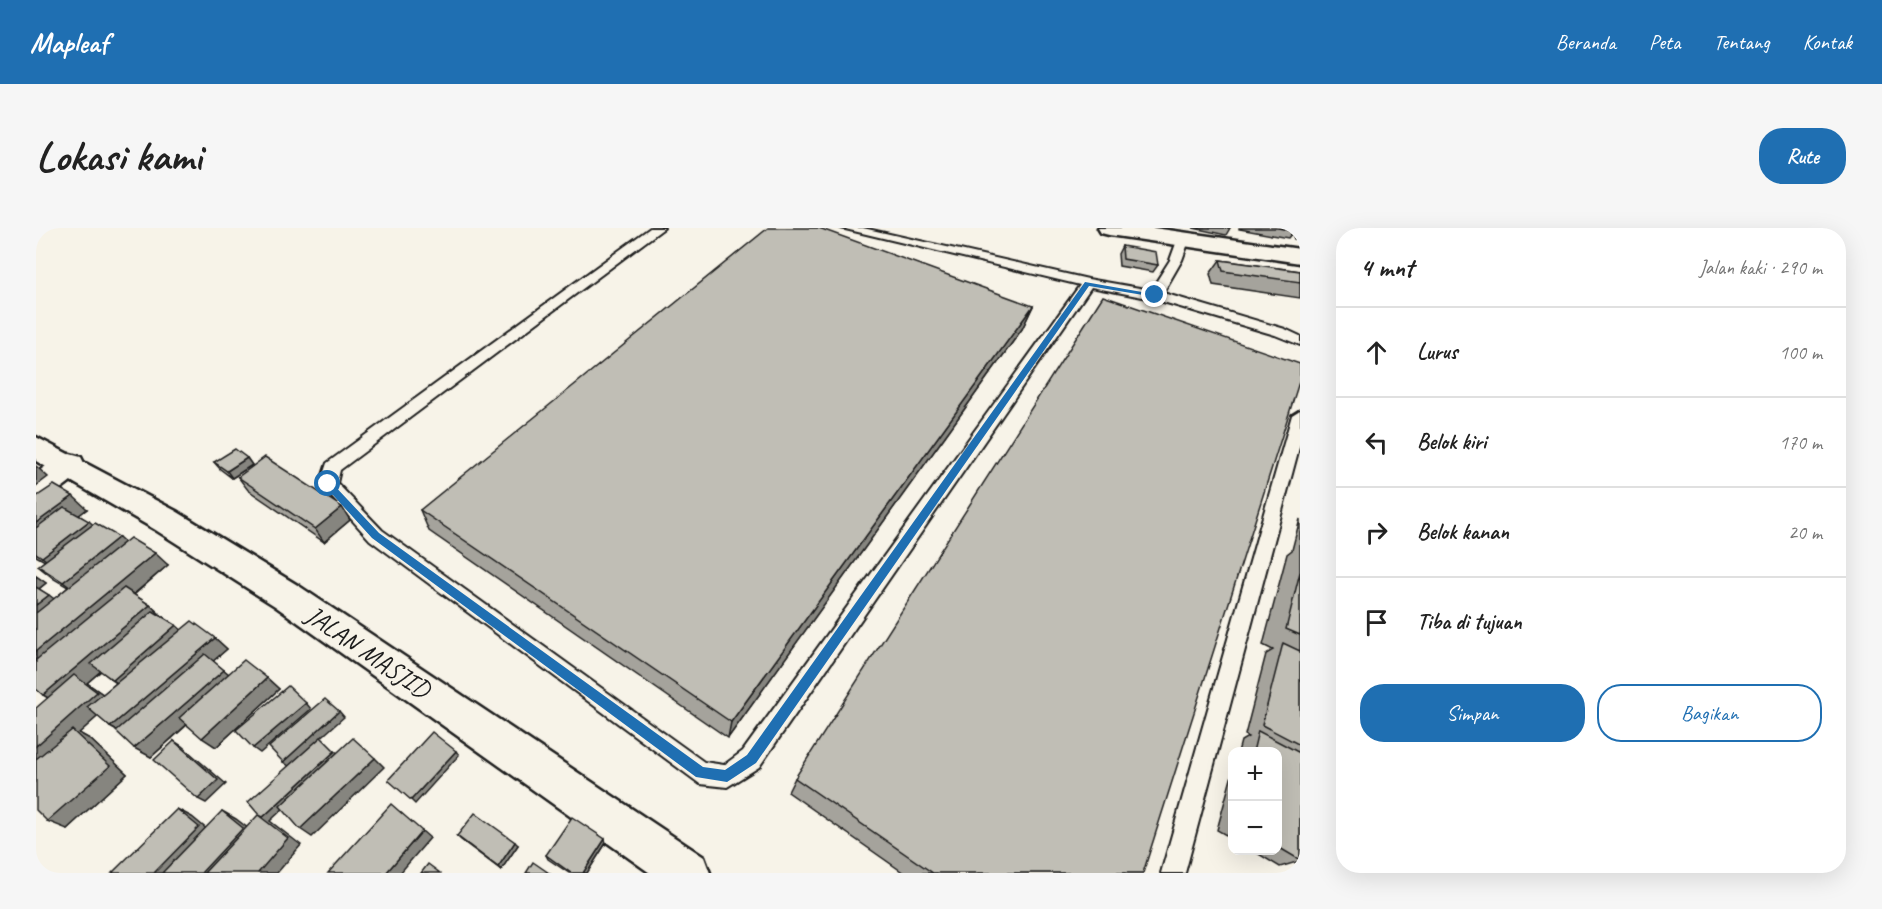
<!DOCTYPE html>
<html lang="id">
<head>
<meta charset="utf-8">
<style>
  :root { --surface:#fff; --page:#f6f6f6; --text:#222; --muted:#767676; --line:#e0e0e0; --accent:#1f6fb2 }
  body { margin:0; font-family:Caveat,sans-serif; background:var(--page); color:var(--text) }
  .controls { position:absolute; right:18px; bottom:18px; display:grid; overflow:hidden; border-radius:12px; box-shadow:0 6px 24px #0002 }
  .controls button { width:54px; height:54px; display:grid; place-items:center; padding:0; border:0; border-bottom:2px solid var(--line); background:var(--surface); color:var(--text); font:30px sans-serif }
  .stop { position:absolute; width:18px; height:18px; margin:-14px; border:4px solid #1f6fb2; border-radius:50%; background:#fff }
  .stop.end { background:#1f6fb2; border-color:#fff; box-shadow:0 2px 6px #0008 }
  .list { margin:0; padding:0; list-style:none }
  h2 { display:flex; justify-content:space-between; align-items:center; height:78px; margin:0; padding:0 24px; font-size:26px }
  h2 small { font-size:20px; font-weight:400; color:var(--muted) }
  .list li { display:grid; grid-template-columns:39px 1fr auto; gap:18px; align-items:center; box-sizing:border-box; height:90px; padding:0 24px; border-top:2px solid var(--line) }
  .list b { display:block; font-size:22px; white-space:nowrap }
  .list em { font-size:20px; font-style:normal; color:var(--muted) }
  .actions { display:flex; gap:12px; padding:18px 24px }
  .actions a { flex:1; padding:14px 0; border:2px solid var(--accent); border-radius:24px; text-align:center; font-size:21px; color:var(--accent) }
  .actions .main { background:var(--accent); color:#fff }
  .icon { flex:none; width:33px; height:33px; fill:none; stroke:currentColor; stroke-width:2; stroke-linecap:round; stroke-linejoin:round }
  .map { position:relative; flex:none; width:1264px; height:645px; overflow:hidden; border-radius:24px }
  header { display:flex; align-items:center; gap:36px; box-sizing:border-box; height:84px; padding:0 30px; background:var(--accent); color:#fff }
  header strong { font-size:28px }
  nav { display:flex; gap:33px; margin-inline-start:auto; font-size:21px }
  .intro { display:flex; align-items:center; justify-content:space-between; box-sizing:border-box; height:144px; padding:0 36px }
  h1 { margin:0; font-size:42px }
  .button { padding:15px 27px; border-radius:24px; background:var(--accent); color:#fff; font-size:21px; font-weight:700 }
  main { display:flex; gap:36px; padding:0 36px }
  aside { flex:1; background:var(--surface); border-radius:24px; box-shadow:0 6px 24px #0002 }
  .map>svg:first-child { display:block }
</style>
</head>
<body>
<header>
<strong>Mapleaf</strong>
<nav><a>Beranda</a><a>Peta</a><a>Tentang</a><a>Kontak</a></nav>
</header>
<div class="intro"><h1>Lokasi kami</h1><a class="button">Rute</a></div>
<main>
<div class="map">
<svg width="1264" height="645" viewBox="0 0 1264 645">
  <rect width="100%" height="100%" fill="#f7f3e8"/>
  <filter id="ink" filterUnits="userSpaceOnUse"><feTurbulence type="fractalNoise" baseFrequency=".0167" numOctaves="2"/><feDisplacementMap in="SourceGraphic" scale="12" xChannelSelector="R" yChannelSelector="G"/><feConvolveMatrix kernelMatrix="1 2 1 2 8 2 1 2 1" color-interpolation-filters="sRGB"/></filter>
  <g filter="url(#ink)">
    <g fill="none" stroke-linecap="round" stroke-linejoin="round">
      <g stroke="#1c1c1c" stroke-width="4">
        <g id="service">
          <path d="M614 0H628L304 242 301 255 346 302 668 534 688 537 707 523 1044 57 805 0H827L1052 51 1115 62 1134 32 1142 10 1152 7 1154 10 1146 32 1127 65 1249 101 1264 108V117L1239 107 1117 71 1055 59 723 539 691 559 664 556 334 312 284 256 291 235Z"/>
          <path d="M1264 182V216L1149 645H1125L1256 187Z"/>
        </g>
      </g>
      <g stroke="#1c1c1c" stroke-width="5">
        <path id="minor" d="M34 226 45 229 49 237C40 253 17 267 0 273V245L23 229Z"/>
      </g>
      <g stroke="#1c1c1c" stroke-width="5">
        <path id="tertiary" d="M0 209 140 283 263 358 668 629 674 645H614L239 378 118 301 0 233Z"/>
      </g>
      <g stroke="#1c1c1c" stroke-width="5">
        <path id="secondary" d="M1062 0H1118L1264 21V35L1073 7 1065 5Z"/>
      </g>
      <use href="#service" fill="#f7f3e8" fill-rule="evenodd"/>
      <use href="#minor" fill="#f7f3e8" fill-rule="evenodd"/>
      <use href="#tertiary" fill="#f7f3e8" fill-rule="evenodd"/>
      <use href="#secondary" fill="#f7f3e8" fill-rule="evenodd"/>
    </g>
    <g fill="#a5a39c" stroke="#1c1c1c" stroke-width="1.5" fill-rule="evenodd">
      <path d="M1157 0H1194L1190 7Z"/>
      <path d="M1203 0H1264V12L1258 11 1256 5 1252 10 1203 1Z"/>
      <path d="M1086 18 1122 37 1117 44 1083 38 1082 26Z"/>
      <path d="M1184 32 1264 43V70L1177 57 1174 46Z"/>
      <path d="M997 78 986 101 692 510 393 303 384 282Z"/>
      <path d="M211 230 216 237 196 250 184 241 178 234Z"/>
      <path d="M202 249 314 292 288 314 212 262Z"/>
      <path d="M0 269 51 281 43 287 57 297 132 337 98 367 114 377 127 389 145 402 179 410 191 421 177 433 193 446 231 450 243 461 180 519 151 497 115 529 81 503 74 499 62 488 43 505 54 511 91 546 31 601 12 470 0 461V348L10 355 3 361 18 371 32 359 18 351 2 338 9 333 0 328ZM65 443 80 455 67 466 51 455Z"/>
      <path d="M1264 291V633L1244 639 1216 622H1242V524H1202L1205 513 1212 509 1209 507 1230 426 1237 422 1227 417 1251 326 1256 322Z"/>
      <path d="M1197 543V611L1181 602Z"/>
      <path d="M759 550 1107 645H868L752 564Z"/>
      <path d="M421 608 482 617 465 642 425 612Z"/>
      <path d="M570 615 551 645H533L512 631 510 627Z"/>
    </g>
    <g fill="#86857f" stroke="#1c1c1c" stroke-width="1.5">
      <path d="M997 78 986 101 692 510 695 494Z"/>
      <path d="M211 230 216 237 196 250 191 243Z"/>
      <path d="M0 238 12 249 0 258Z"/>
      <path d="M37 268 51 281 0 320V295Z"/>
      <path d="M306 279 314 292 288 314 279 301Z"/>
      <path d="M53 293 67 306 22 341 6 329Z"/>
      <path d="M83 309 97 322 43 366 27 354Z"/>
      <path d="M119 325 132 337 0 449V423Z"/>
      <path d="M0 348 10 355 0 363Z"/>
      <path d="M13 367 29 379 0 402V377Z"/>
      <path d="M114 377 127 389 51 455 78 474 43 505 54 511 91 546 31 601 11 593 0 544V518L25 477 7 467Z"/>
      <path d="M140 397 153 409 93 463 77 452Z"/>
      <path d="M179 410 191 421 91 508 74 499Z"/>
      <path d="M188 442 200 452 115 529 98 520Z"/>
      <path d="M231 450 243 461 180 519 166 510Z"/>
      <path d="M270 475 275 481 224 525 217 520Z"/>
      <path d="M303 483 308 489 253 538 247 534Z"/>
      <path d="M138 513 146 518 190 556 170 575 162 571Z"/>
      <path d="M299 523 305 527 234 593 265 617 241 645H222L226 590Z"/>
      <path d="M420 523 423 527 379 576 375 572Z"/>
      <path d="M339 530 348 539 276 609 264 601Z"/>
      <path d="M141 581 156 589 178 607 141 645H118Z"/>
      <path d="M186 583 200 591 221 607 186 645H165Z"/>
      <path d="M386 603 394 610 364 645H350Z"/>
      <path d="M569 611 570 615 551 645H547Z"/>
      <path d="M479 614 482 617 465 642 462 639Z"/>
    </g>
    <g fill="#c0beb5" stroke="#1c1c1c" stroke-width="1.5">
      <path d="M732 0H783L997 78 695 494 384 282Z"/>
      <path d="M1242 0H1256L1257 3Z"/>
      <path d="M1086 18 1120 24 1122 37 1087 31Z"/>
      <path d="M1184 32 1264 43V54L1187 43Z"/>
      <path d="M1067 68 1264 136V151L1107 645H897L759 550Z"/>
      <path d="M199 221 211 230 191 243 178 234Z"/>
      <path d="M229 229 306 279 279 301 202 249Z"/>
      <path d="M18 257 37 268 0 295V269Z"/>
      <path d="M28 279 53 293 6 329 0 325V300Z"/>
      <path d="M59 295 83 309 27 354 2 338Z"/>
      <path d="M94 310 119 325 0 423V385Z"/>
      <path d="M1264 344V407L1250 401Z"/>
      <path d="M0 359 13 367 0 377Z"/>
      <path d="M88 360 114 377 7 467 0 461V432Z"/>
      <path d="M117 383 140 397 77 452 55 436Z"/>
      <path d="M156 393 179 410 74 499 51 479Z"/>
      <path d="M1247 415 1264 423V517L1226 497Z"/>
      <path d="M169 426 188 442 98 520 80 503Z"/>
      <path d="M208 432 231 450 166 510 143 490Z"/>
      <path d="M38 447 61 464 0 518V480Z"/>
      <path d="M252 458 270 475 217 520 200 502Z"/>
      <path d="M289 471 303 483 247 534 233 519Z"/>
      <path d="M36 502 74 538 11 593 0 582V531Z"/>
      <path d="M1222 503 1264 525V632L1242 619V524H1217Z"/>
      <path d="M396 504 420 523 375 572 352 552Z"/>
      <path d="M285 509 299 523 227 589 223 587 212 574Z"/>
      <path d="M317 510 339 530 264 601 244 578Z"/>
      <path d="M138 513 182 552 162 571 118 532Z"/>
      <path d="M355 576 386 603 350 645H292Z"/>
      <path d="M141 581 163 599 118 645H76Z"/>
      <path d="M186 583 207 600 165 645H126Z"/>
      <path d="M439 585 479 614 462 639 421 608Z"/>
      <path d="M222 587 252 610 222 645H168Z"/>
      <path d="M536 589 569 611 547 645H535L510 627Z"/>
      <path d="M497 634 513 645H490Z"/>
      <path d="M392 636 404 645H385Z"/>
    </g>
  </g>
  <path fill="#1f6fb2" d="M1049 54 1123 67 1119 69 1053 58 720 535 691 554 660 549 336 310 287 256 295 254 343 305 667 539 689 542 711 527Z"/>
  <g text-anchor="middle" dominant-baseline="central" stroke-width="4.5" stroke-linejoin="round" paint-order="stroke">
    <g font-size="26" fill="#1c1c1c" stroke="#f7f3e8">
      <text transform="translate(332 424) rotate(34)">JALAN MASJID</text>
    </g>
  </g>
</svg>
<div class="controls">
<button>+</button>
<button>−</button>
</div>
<div class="stop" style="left:292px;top:256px"></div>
<div class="stop end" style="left:1119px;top:67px"></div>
</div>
<aside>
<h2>4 mnt<small>Jalan kaki · 290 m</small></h2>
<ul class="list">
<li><svg class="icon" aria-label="ahead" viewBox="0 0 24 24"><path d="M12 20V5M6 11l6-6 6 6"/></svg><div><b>Lurus</b></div><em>100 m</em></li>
<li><svg class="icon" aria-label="left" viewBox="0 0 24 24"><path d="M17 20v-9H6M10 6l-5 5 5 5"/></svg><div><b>Belok kiri</b></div><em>170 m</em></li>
<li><svg class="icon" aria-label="right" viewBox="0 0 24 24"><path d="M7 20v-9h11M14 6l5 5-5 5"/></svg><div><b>Belok kanan</b></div><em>20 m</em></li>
<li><svg class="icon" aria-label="arrive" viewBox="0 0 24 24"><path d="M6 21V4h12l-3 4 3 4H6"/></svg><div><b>Tiba di tujuan</b></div></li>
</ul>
<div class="actions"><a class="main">Simpan</a><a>Bagikan</a></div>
</aside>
</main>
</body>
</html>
